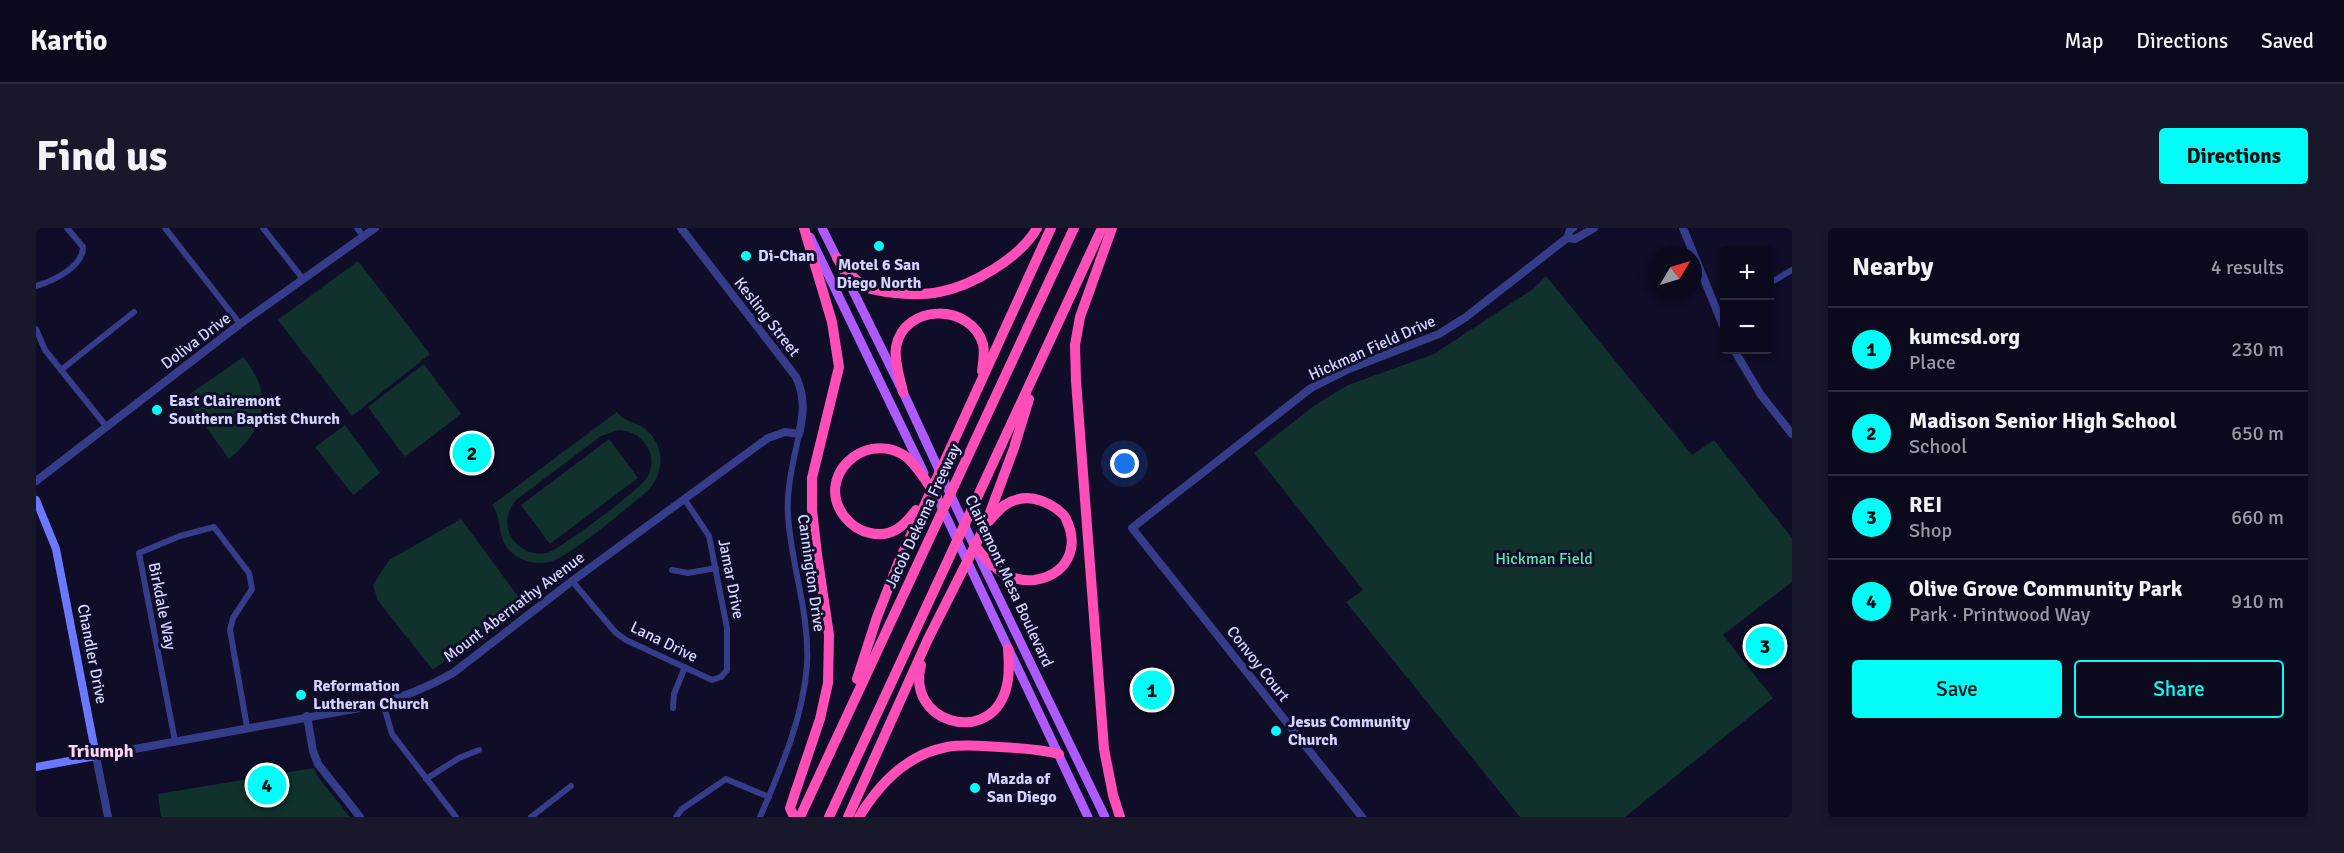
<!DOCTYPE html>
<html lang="en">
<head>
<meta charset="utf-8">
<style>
  :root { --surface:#0b0a1d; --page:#19182a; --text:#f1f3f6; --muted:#9a9aa4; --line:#2b2b3b; --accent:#00fef9 }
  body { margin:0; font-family:Signika,sans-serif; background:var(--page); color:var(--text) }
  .controls { position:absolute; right:18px; top:18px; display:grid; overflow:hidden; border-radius:6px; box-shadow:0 3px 9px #0003 }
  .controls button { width:54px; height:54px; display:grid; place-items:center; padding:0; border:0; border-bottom:2px solid var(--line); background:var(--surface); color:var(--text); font:30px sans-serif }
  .compass { position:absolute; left:1612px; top:18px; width:54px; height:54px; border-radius:50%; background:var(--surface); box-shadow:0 3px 9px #0003; rotate:52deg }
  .you { position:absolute; left:1089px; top:236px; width:21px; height:21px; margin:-15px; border:4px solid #fff; border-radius:50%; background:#1a73e8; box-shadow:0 0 0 9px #1a73e833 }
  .badge { display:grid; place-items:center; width:39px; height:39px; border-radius:50%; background:var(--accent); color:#111; font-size:20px; font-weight:700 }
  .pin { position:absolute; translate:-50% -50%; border:3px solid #fff; box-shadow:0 2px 6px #0006 }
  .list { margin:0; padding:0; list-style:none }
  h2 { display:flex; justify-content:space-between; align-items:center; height:78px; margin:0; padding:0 24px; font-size:26px }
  h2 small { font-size:20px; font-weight:400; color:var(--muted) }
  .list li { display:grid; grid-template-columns:39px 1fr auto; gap:18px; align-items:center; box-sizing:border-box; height:84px; padding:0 24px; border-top:2px solid var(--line) }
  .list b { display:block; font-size:22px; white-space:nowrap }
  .list p { margin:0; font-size:20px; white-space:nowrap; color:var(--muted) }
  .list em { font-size:20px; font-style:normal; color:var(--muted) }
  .actions { display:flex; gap:12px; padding:18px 24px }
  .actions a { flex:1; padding:14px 0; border:2px solid var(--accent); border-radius:6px; text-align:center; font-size:21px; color:var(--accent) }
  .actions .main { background:var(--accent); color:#111 }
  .map { position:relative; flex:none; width:1756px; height:589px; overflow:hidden; border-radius:6px }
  header { display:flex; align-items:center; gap:36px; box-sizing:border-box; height:84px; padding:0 30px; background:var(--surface); border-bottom:2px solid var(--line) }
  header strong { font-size:28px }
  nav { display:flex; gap:33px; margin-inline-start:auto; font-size:21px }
  .intro { display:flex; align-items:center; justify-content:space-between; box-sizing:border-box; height:144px; padding:0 36px }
  h1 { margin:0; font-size:42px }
  .button { padding:15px 27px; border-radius:6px; background:var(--accent); color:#111; font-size:21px; font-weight:700 }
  main { display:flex; gap:36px; padding:0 36px }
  aside { flex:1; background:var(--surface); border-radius:6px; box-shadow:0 3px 9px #0003 }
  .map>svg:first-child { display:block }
</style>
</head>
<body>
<header>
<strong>Kartio</strong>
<nav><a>Map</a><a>Directions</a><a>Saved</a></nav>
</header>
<div class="intro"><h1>Find us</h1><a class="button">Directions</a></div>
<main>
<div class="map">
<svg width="1756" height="589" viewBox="0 0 1756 589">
  <rect width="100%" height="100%" fill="#0f0d27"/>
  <g fill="#10312c" fill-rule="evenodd">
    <path d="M322 33 394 126 316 188 242 92Z"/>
    <path d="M1510 48 1656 227 1678 212 1756 310V354L1687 407 1737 470 1589 589H1484L1310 374 1327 362 1218 225 1279 177 1312 157 1398 126 1497 61Z"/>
    <path d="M207 129C239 167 229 201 193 231L152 174 154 166Z"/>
    <path d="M388 136 425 186 369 229 332 179Z"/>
    <path d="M581 184C590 195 597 192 608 200 631 217 629 249 608 266 588 282 534 329 513 334 499 337 484 333 474 323 460 309 467 291 456 277ZM583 202C607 203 625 229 610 251 602 263 524 321 511 325 498 328 483 322 476 310 468 297 471 283 480 272L565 208Z"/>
    <path d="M309 197 344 245 317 267 279 219Z"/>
    <path d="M573 211 602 250 514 316 485 277Z"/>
    <path d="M425 291 487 375 397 442 342 373 337 357 353 332Z"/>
    <path d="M278 540 282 549 314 589H125L122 566Z"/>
  </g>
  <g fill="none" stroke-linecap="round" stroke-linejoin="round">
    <g stroke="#353c89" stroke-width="6">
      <path d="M129 0 204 96"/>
      <path d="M227 0 267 51"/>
      <path d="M321 0 328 9"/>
      <path d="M1734 55 1756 42"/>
      <path d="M0 58C17 53 47 39 47 19L31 0"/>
      <path d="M0 101 9 122 70 198"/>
      <path d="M25 142 98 84"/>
      <path d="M636 342 652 345 680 340"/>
      <path d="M536 353 580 405 590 412 676 452 685 449 691 442V400L673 308 649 272"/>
      <path d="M347 475 356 506 420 589"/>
      <path d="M637 480 638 466 649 439"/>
      <path d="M139 513 103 325 144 308 178 299 213 345 216 361 197 390 194 402 211 499"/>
      <path d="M390 551 423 530 443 522"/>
      <path d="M495 589 535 558"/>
      <path d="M640 589 646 581 690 551 733 569"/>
      <path d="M724 589C745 540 767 491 771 437 774 386 755 337 752 287 750 260 758 232 763 206"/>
    </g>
    <g stroke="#353c89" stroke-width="8">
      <path d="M1647 0 1688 100"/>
      <path d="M1531 10 1539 11 1558 0"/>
      <path d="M1698 122 1725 167 1756 206"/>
      <path d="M0 253 204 96 339 0"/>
      <path d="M271 488 277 523 282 536 324 589"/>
      <path d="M72 589 60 528 335 478C365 470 391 460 417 445L536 353 732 210 749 204 763 206C768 186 769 168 760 149L645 0"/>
      <path d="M1326 589 1096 300 1275 160 1313 141 1403 106 1430 89 1531 10 1534 2 1537 0"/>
    </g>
    <path stroke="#6a79ff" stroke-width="8" d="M0 272 20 321 60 528 0 539"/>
    <g stroke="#ad5aff" stroke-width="9">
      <path d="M786 0 867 164 947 337 1069 589"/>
      <path d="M774 9 888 245"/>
      <path d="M898 263 1052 589"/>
    </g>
    <g stroke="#ff4eb8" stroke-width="10">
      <path d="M1076 0 1044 89 1039 117 1040 153 1068 521 1077 567 1084 589"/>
      <path d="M801 30C810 41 820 56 835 61 854 66 883 68 903 64 936 58 984 30 1001 0"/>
      <path d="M867 164C864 150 858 134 860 119 868 75 935 75 947 116 949 124 947 135 946 143"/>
      <path d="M880 282C868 298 856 310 834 305 823 303 815 297 808 288 779 249 827 204 866 226 879 233 892 257 901 269"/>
      <path d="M938 316C951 335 972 355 998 352 1031 347 1044 320 1030 291 1029 287 1024 284 1021 281 1005 270 987 265 969 277 963 281 958 288 953 293"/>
      <path d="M885 437C870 493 948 517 968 467 974 452 973 436 972 421"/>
      <path d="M821 451 841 389 863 333 1015 0"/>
      <path d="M758 589 754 580 784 491 792 455 793 407 781 326 776 282V250L803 139 796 94 768 0"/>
      <path d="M764 589 1038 0"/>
      <path d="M793 589 1066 0"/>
      <path d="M812 589 892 411 949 298 978 220 993 171"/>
      <path d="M823 589C843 556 872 526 911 519 928 516 946 518 963 519 983 520 1003 521 1023 526"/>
    </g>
  </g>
  <g fill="#00fef9" stroke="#0f0d27" stroke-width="2">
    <circle cx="843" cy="18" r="6"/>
    <circle cx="710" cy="28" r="6"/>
    <circle cx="121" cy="182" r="6"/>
    <circle cx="265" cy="467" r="6"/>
    <circle cx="1240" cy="503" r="6"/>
    <circle cx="939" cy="560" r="6"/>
  </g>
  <g text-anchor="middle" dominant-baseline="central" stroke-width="6" stroke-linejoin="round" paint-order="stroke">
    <g font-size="16" font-weight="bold" fill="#d3d3ff" stroke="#0f0d27" text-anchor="start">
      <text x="722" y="28">Di-Chan</text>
      <text x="843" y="37" text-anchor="middle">Motel 6 San<tspan x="843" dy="18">Diego North</tspan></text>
      <text x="133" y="173">East Clairemont<tspan x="133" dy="18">Southern Baptist Church</tspan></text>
      <text x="277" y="458">Reformation<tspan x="277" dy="18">Lutheran Church</tspan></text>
      <text x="1252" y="494">Jesus Community<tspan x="1252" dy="18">Church</tspan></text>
      <text x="951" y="551">Mazda of<tspan x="951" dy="18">San Diego</tspan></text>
    </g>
    <g font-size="16" fill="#d3d3ff" stroke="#0f0d27">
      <text transform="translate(731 89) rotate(52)">Kesling Street</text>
      <text transform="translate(160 113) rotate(-37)">Doliva Drive</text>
      <text transform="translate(1336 120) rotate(-24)">Hickman Field Drive</text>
      <text transform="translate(887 288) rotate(-65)">Jacob Dekema Freeway</text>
      <text transform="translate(775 345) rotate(82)">Cannington Drive</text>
      <text transform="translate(695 351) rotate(79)">Jamar Drive</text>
      <text transform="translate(973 353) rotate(65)">Clairemont Mesa Boulevard</text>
      <text transform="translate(126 378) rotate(79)">Birkdale Way</text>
      <text transform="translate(478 379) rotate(-37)">Mount Abernathy Avenue</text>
      <text transform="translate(628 414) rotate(26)">Lana Drive</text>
      <text transform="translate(56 426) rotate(79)">Chandler Drive</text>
      <text transform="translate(1222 436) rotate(52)">Convoy Court</text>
    </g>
    <g font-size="16" fill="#56e9b2" stroke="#0f0d27">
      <text x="1508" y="331">Hickman Field</text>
    </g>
    <g font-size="18" font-weight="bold" fill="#ffd5f5" stroke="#0f0d27">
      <text x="65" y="523">Triumph</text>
    </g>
  </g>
</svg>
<div class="controls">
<button>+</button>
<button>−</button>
</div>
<svg class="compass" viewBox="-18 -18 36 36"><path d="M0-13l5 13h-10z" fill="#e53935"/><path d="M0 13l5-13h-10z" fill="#9a9aa4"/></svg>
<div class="you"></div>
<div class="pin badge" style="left:1116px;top:462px">1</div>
<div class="pin badge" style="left:436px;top:225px">2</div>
<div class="pin badge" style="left:1729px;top:418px">3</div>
<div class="pin badge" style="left:231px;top:557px">4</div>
</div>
<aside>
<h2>Nearby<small>4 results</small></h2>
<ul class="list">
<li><span class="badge">1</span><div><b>kumcsd.org</b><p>Place</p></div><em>230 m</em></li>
<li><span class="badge">2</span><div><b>Madison Senior High School</b><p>School</p></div><em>650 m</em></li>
<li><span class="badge">3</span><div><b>REI</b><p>Shop</p></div><em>660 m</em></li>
<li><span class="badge">4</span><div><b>Olive Grove Community Park</b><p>Park · Printwood Way</p></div><em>910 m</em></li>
</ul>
<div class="actions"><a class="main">Save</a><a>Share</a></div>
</aside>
</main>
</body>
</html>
